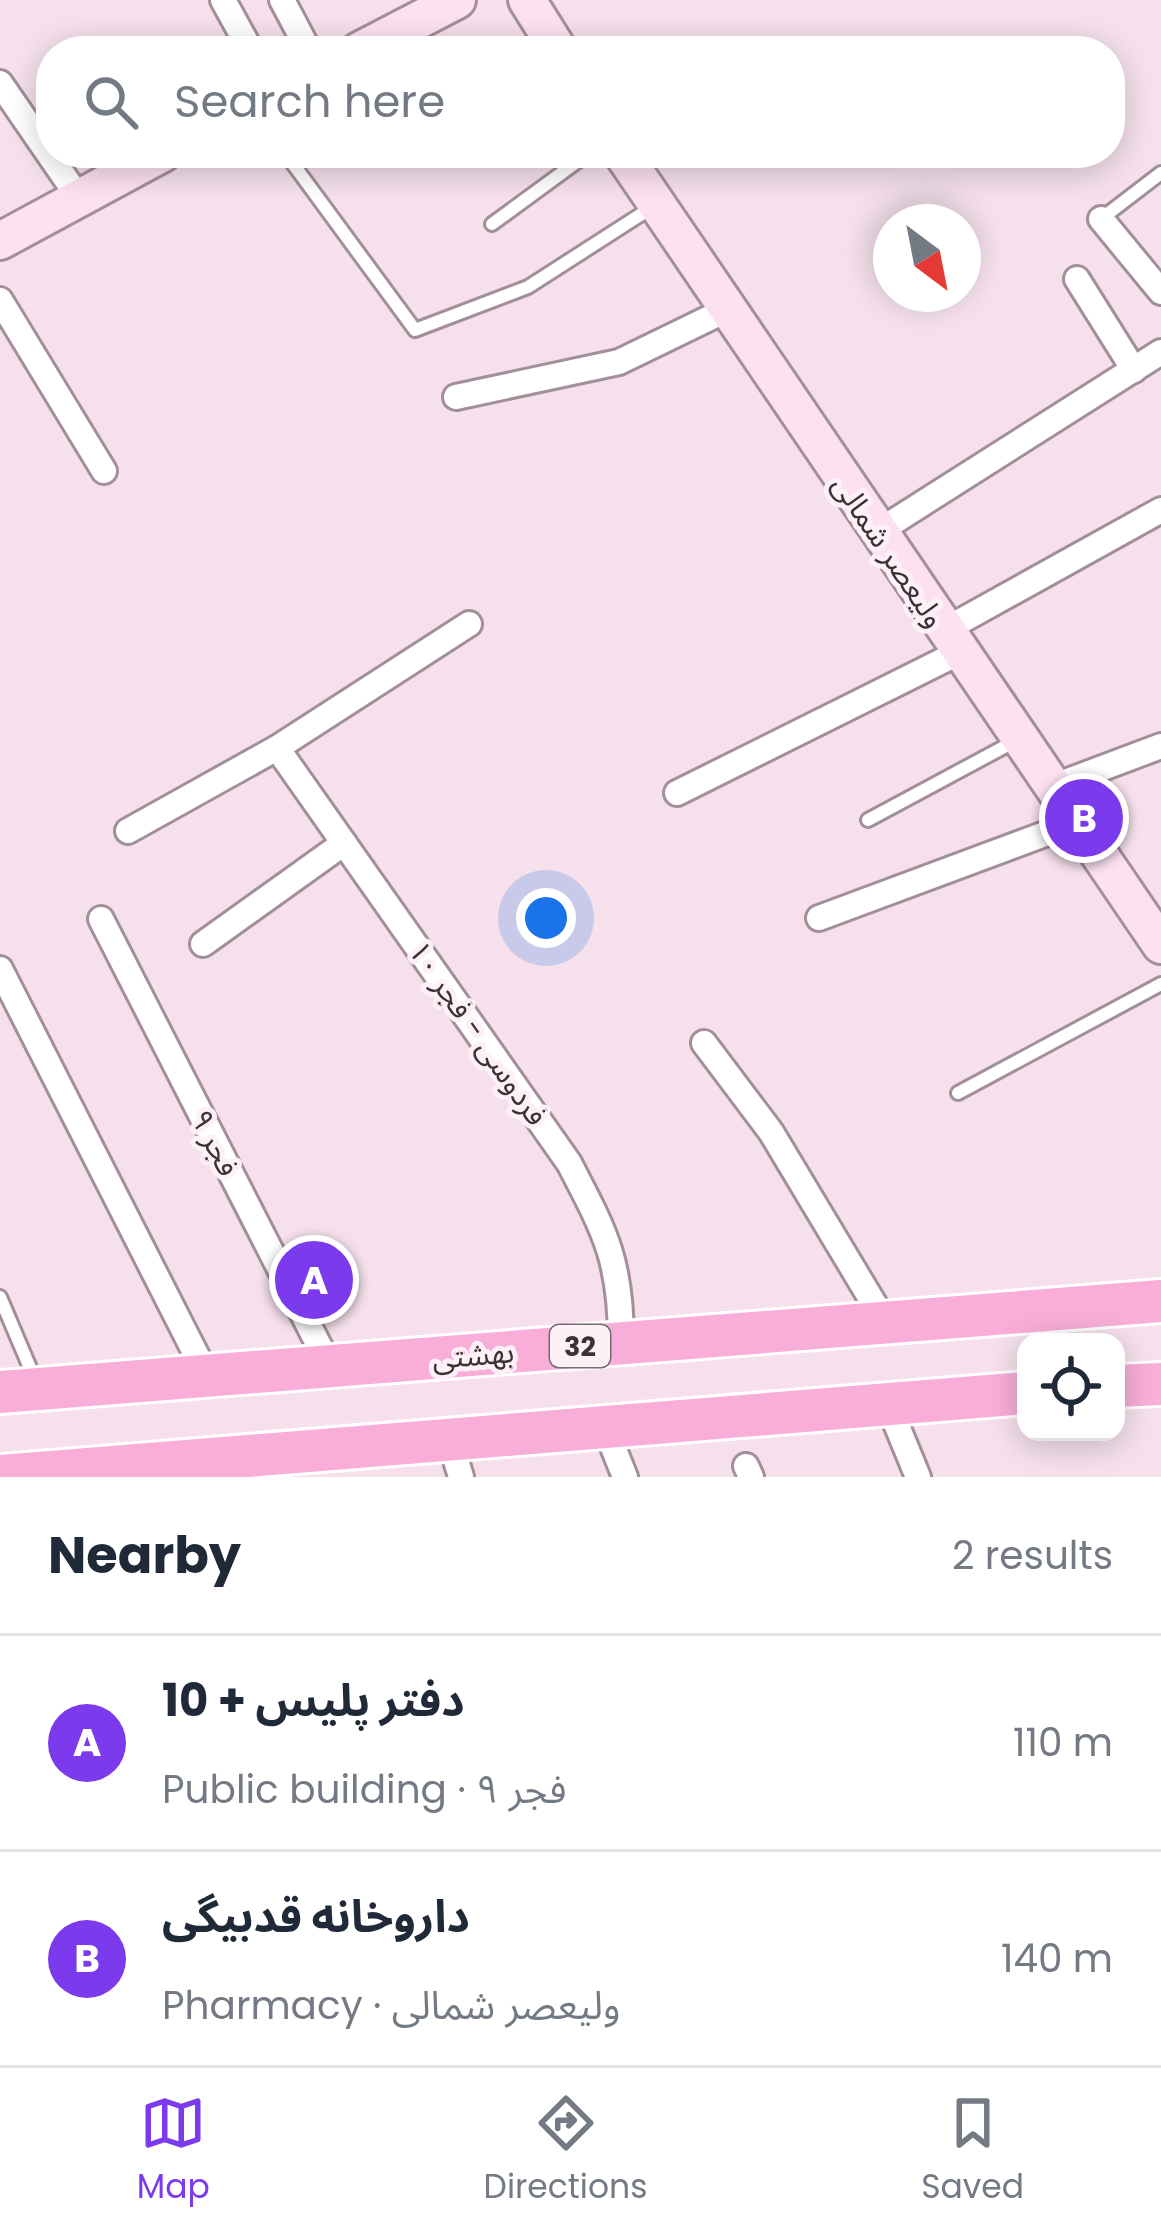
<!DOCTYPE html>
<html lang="en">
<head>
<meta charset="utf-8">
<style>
  :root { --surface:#fff; --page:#f6f6f7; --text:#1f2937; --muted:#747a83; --line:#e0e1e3; --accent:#7c3aed }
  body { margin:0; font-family:Poppins,"Noto Sans Arabic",sans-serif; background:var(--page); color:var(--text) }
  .controls { position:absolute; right:36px; bottom:36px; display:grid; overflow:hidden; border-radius:24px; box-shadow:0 6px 30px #0003 }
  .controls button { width:108px; height:108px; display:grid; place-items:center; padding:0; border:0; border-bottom:3px solid var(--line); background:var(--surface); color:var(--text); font:60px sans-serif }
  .compass { position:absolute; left:873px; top:204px; width:108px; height:108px; border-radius:50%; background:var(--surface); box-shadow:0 6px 30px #0003; rotate:148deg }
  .you { position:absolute; left:546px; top:918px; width:42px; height:42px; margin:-30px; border:9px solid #fff; border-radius:50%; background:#1a73e8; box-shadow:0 0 0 18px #1a73e833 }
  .badge { display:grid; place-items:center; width:78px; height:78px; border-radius:50%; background:var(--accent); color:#fff; font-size:39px; font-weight:700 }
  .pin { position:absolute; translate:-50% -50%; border:6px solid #fff; box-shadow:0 3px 12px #0006 }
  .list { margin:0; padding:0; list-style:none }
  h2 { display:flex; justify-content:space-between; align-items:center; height:156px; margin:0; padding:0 48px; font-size:51px }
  h2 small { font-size:39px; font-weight:400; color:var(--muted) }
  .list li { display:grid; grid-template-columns:78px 1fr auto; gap:36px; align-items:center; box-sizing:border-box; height:216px; padding:0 48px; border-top:3px solid var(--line) }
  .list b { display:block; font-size:45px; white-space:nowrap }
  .list p { margin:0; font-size:39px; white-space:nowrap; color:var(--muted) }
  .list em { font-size:39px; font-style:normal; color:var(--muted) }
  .icon { flex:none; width:66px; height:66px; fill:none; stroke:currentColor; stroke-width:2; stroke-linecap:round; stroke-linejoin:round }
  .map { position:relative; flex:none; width:1161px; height:1477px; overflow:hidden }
  .search { position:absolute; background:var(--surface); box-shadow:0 6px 30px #0003; left:36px; right:36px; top:36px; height:132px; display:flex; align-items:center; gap:30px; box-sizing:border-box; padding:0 42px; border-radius:48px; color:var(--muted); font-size:45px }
  .sheet { height:588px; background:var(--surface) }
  nav { display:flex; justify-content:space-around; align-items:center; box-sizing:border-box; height:168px; border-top:3px solid var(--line); background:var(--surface); font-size:33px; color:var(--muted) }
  nav a { display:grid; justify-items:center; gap:6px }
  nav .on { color:var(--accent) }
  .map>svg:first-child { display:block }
</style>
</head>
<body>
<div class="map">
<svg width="1161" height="1477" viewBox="0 0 1161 1477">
  <rect width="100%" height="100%" fill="#f5e0eb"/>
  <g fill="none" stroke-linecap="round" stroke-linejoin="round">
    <g stroke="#a38f9a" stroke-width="18">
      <g id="service">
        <path d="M285 153 415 330 528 287 654 206"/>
        <path d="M1101 219 1161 173"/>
        <path d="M492 224 589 153"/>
        <path d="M868 820 1017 740"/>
        <path d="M958 1093 1161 984"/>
        <path d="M0 1297 36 1382"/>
      </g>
    </g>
    <g stroke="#a38f9a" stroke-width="30">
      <g id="minor">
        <path d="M223 0 251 51"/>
        <path d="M282 0 309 51"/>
        <path d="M0 83 79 198"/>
        <path d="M1101 219 1161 292"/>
        <path d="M1077 279 1134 370"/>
        <path d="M0 300 104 471"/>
        <path d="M456 397 619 362 726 310"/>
        <path d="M876 533 1161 352"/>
        <path d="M943 631 1161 510"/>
        <path d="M277 748 569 1163C606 1234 621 1261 621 1343"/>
        <path d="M1052 787 1161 746"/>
        <path d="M677 793 958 653"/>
        <path d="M128 831 277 748 469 624"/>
        <path d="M819 918 1077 822"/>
        <path d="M101 919 330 1367"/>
        <path d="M203 944 344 843"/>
        <path d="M0 969 207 1376"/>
        <path d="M704 1043 771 1132 885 1322"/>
        <path d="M888 1404 918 1477"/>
        <path d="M605 1427 625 1477"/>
        <path d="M450 1440 461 1477"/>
        <path d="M746 1466 751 1477"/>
      </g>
    </g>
    <g stroke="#a38f9a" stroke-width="42">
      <g id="secondary">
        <path d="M527 0 559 51"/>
        <path d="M359 51 457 0"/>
        <path d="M622 153 1161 945"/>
        <path d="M0 241 163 153"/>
      </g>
    </g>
    <g stroke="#fff" stroke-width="48">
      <g id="trunk">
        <path d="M1116 1386 1161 1384"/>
        <path d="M0 1392 1161 1301"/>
        <path d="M0 1476 1026 1393"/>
      </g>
    </g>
    <use href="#service" stroke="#fff" stroke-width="12"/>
    <use href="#minor" stroke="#fff" stroke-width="24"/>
    <use href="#secondary" stroke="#fde1f1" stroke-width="36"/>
    <use href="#trunk" stroke="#f8aed8" stroke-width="42"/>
  </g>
  <g text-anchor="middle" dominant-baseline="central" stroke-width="10" stroke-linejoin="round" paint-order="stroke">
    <rect fill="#fdf0f6" stroke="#746b70" stroke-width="3" x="550" y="1325" width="60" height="42" rx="9"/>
    <g font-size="27" font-weight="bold" fill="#3a3236">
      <text x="580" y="1346">32</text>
    </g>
    <g font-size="30" fill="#3a3236" stroke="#fdf0f6">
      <text transform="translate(889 551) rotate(56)">ولیعصر شمالی</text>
      <text transform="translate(478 1033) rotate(55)">فردوسی - فجر ۱۰</text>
      <text transform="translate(215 1143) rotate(63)">فجر ۹</text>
      <text transform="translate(473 1355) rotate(-5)">بهشتی</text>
    </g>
  </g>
</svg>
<div class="controls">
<button><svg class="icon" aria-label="locate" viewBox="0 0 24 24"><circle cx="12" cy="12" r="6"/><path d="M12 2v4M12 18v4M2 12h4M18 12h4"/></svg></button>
</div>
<svg class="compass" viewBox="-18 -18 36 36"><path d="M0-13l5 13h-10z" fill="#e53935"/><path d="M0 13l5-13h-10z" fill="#747a83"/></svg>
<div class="you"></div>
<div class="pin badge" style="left:314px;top:1280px">A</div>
<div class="pin badge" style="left:1084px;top:818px">B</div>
<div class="search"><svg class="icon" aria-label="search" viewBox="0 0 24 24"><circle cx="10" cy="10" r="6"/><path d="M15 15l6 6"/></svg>Search here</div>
</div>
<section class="sheet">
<h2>Nearby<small>2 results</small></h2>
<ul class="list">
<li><span class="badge">A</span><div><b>دفتر پلیس + 10</b><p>Public building · فجر ۹</p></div><em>110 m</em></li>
<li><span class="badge">B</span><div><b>داروخانه قدبیگی</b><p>Pharmacy · ولیعصر شمالی</p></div><em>140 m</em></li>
</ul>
</section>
<nav>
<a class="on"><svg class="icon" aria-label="map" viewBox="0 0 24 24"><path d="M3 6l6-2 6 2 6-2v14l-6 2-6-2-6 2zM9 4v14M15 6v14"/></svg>Map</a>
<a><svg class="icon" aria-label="directions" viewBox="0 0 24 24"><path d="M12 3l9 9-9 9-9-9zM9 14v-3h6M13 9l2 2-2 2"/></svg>Directions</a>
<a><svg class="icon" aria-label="saved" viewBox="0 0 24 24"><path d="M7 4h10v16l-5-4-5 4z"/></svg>Saved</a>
</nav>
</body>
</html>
